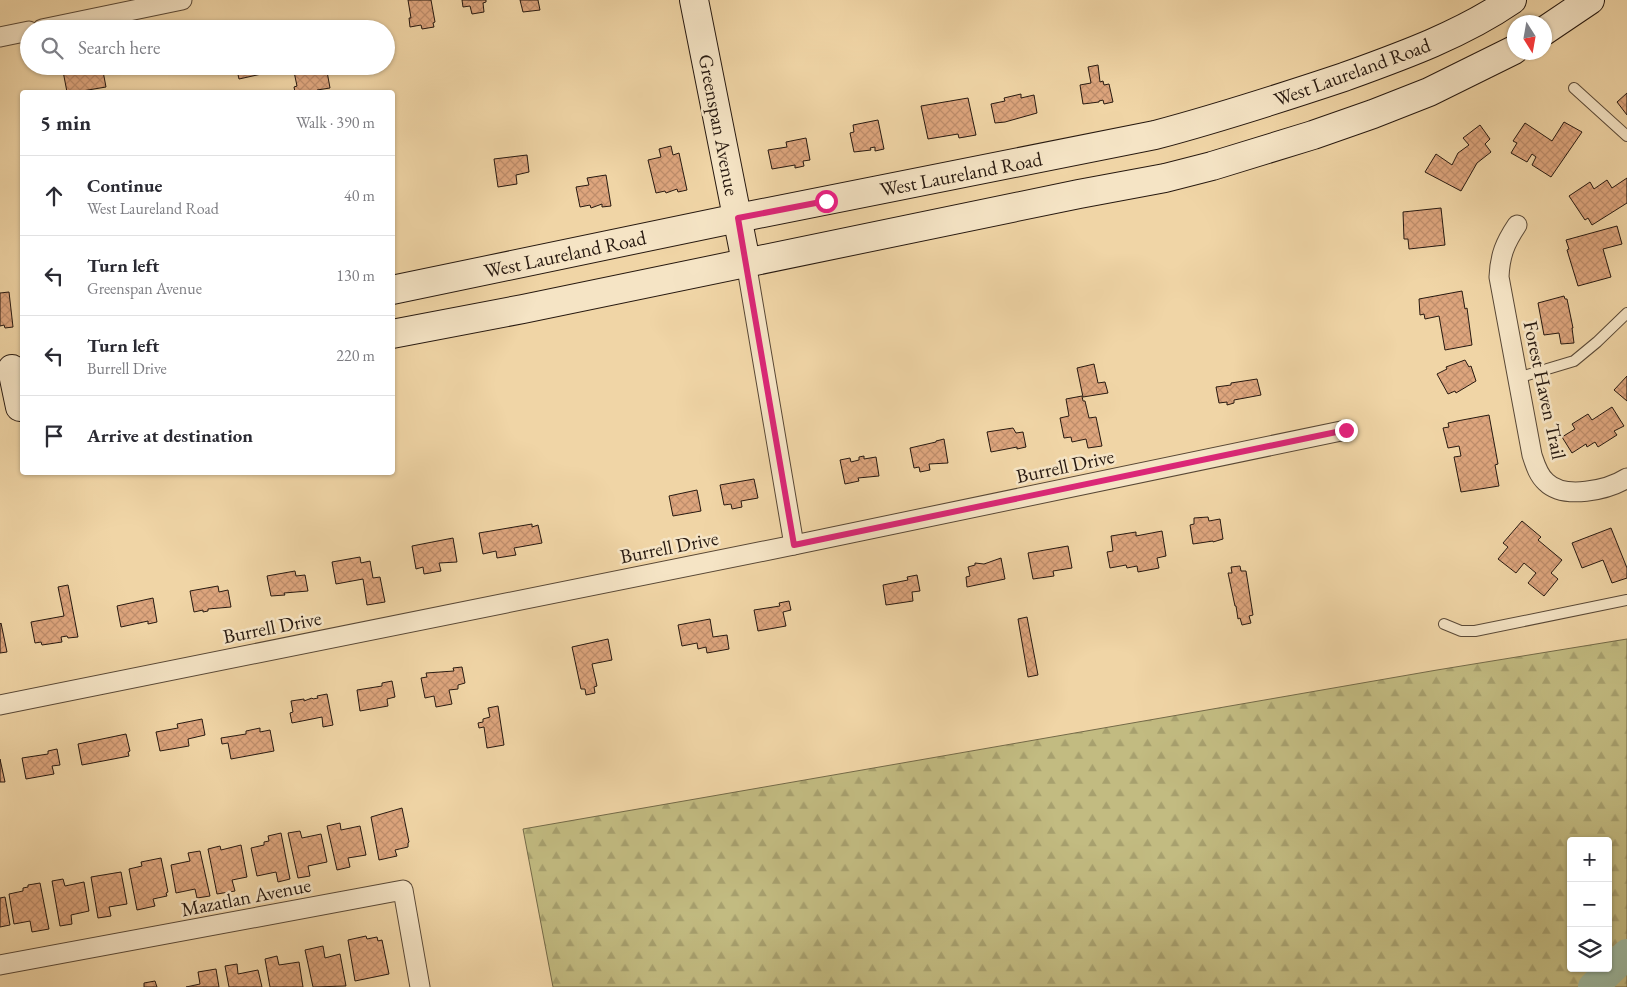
<!DOCTYPE html>
<html lang="en">
<head>
<meta charset="utf-8">
<style>
  :root { --surface:#fff; --page:#f7f7f7; --text:#2b2b33; --muted:#7c7c81; --line:#e1e1e2 }
  body { margin:0; font-family:"EB Garamond",serif; background:var(--page); color:var(--text) }
  .controls { position:absolute; right:15px; bottom:15px; display:grid; overflow:hidden; border-radius:5px; box-shadow:0 1px 4px #0004 }
  .controls button { width:45px; height:45px; display:grid; place-items:center; padding:0; border:0; border-bottom:1px solid var(--line); background:var(--surface); color:var(--text); font:25px sans-serif }
  .compass { position:absolute; left:1507px; top:15px; width:45px; height:45px; border-radius:50%; background:var(--surface); box-shadow:0 1px 4px #0004; rotate:169deg }
  .stop { position:absolute; width:15px; height:15px; margin:-11px; border:4px solid #db2777; border-radius:50%; background:#fff }
  .stop.end { background:#db2777; border-color:#fff; box-shadow:0 1px 5px #0008 }
  .list { margin:0; padding:0; list-style:none }
  h2 { display:flex; justify-content:space-between; align-items:center; height:65px; margin:0; padding:0 20px; font-size:21px }
  h2 small { font-size:16px; font-weight:400; color:var(--muted) }
  .list li { display:grid; grid-template-columns:32px 1fr auto; gap:15px; align-items:center; box-sizing:border-box; height:80px; padding:0 20px; border-top:1px solid var(--line) }
  .list b { display:block; font-size:19px; white-space:nowrap }
  .list p { margin:0; font-size:16px; white-space:nowrap; color:var(--muted) }
  .list em { font-size:16px; font-style:normal; color:var(--muted) }
  .icon { flex:none; width:28px; height:28px; fill:none; stroke:currentColor; stroke-width:2; stroke-linecap:round; stroke-linejoin:round }
  .map { position:relative; flex:none; width:1627px; height:987px; overflow:hidden }
  .search { position:absolute; background:var(--surface); box-shadow:0 1px 4px #0004; left:20px; top:20px; width:375px; height:55px; display:flex; align-items:center; gap:12px; box-sizing:border-box; padding:0 18px; border-radius:28px; color:var(--muted); font-size:19px }
  .panel { position:absolute; background:var(--surface); box-shadow:0 1px 4px #0004; left:20px; top:90px; width:375px; height:385px; border-radius:5px }
  .map>svg:first-child { display:block }
</style>
</head>
<body>
<div class="map">
<svg width="1627" height="987" viewBox="0 0 1627 987">
  <defs>
    <pattern id="forest-firs" width="22" height="20" patternUnits="userSpaceOnUse" patternTransform="scale(1.25)"><rect width="22" height="20" fill="#c2bb81"/><path d="M5 1l3.5 6h-7zM16 11l3.5 6h-7z" fill="#a7a06e"/></pattern>
    <pattern id="building-cross-hatch" width="8" height="8" patternUnits="userSpaceOnUse" patternTransform="scale(1.25)"><rect width="8" height="8" fill="#dda57d"/><path d="M0 0l8 8M0 8l8-8" fill="none" stroke="#be8d6b"/></pattern>
  </defs>
  <rect width="100%" height="100%" fill="#f0d5a6"/>
  <filter id="stains"><feTurbulence type="fractalNoise" baseFrequency=".004" numOctaves="4"/><feColorMatrix values="0 0 0 0 .2 0 0 0 0 .09 0 0 0 0 .02 0 0 0 .5 -.17"/></filter>
  <radialGradient id="worn" r=".72"><stop offset=".6" stop-color="#630" stop-opacity="0"/><stop offset="1" stop-color="#630" stop-opacity=".3"/></radialGradient>
  <path fill="url(#forest-firs)" stroke="#746a48" fill-rule="evenodd" d="M1627 639V987H553L523 829 1437 670ZM1571 841H1608V968H1571Z"/>
  <g fill="none" stroke-linecap="round" stroke-linejoin="round">
    <path stroke="#9cb9a1" stroke-width="30" d="M1593 987 1627 954"/>
  </g>
  <g fill="url(#building-cross-hatch)" stroke="#271910">
    <path d="M408 0H431L435 22 433 23 434 27 422 29 421 25 410 27 409 18H411Z"/>
    <path d="M462 0H486V2L483 3 484 12 472 14 470 6 463 7Z"/>
    <path d="M520 0H538L540 10 523 12Z"/>
    <path d="M1098 65 1100 82 1103 81 1104 85 1109 84 1113 102 1104 104 1103 100 1099 101V102L1083 104 1080 85 1091 83 1088 67Z"/>
    <path d="M62 66H102L106 87 76 92H67Z"/>
    <path d="M154 66H175L168 68 169 71 155 74Z"/>
    <path d="M236 66H265L266 73 239 79Z"/>
    <path d="M326 66 330 88 317 90 318 92H295L294 87 297 86 293 67Z"/>
    <path d="M1627 93V115L1617 102Z"/>
    <path d="M1021 94V98L1034 95 1037 113 1005 122 995 123 991 104 1005 101 1004 98Z"/>
    <path d="M968 98 976 135 959 138 958 134 928 139 921 106Z"/>
    <path d="M878 120 884 149 875 151V147L870 148 871 150 854 152 850 133 854 132 853 125Z"/>
    <path d="M1564 122 1582 132 1551 177 1532 165 1536 157 1532 154 1527 162 1511 153 1517 143 1513 141 1525 123 1552 141Z"/>
    <path d="M1480 125 1490 139 1485 144 1491 152 1477 163 1461 191 1425 172 1436 154 1452 165 1458 153 1469 145 1463 138Z"/>
    <path d="M806 138 810 160 803 161 804 166 795 168V165L772 169 768 150 787 147 786 142Z"/>
    <path d="M671 146 673 155 679 153 687 190 678 192 677 189 666 193 665 191 656 193 648 160 661 157 659 149Z"/>
    <path d="M527 155 529 172 516 175 517 184 498 187 494 159Z"/>
    <path d="M606 175 611 206 602 207V204L591 208 590 205 580 207 576 187 589 185 587 178Z"/>
    <path d="M1627 178V203L1592 225 1588 218 1585 220 1569 196 1590 182 1594 189 1607 180 1612 188Z"/>
    <path d="M1441 208 1445 245 1409 249 1408 239H1404L1403 212Z"/>
    <path d="M1617 226 1622 244 1603 249 1611 277 1578 286 1567 250 1569 249 1566 240Z"/>
    <path d="M1462 291 1465 309 1467 308 1472 345 1445 350 1439 316 1425 319 1424 314 1420 315 1419 299Z"/>
    <path d="M9 292 13 327 5 328 4 325 0 326V293Z"/>
    <path d="M1564 296 1565 299H1567L1573 328H1572L1574 343 1561 344 1559 333 1544 335 1538 303Z"/>
    <path d="M1465 360 1469 367 1471 366 1476 381 1456 393 1455 391 1448 394 1437 374 1447 369 1446 367Z"/>
    <path d="M1094 364 1098 383 1105 382 1108 393 1083 397 1077 368Z"/>
    <path d="M1627 376V401L1614 390Z"/>
    <path d="M1257 379 1261 395 1234 400V403L1227 405V402L1219 403 1216 387 1231 385V383Z"/>
    <path d="M1082 396 1083 401H1085L1089 418 1096 417 1102 446 1088 448 1086 439 1072 442 1071 437 1064 438 1060 418 1069 416 1066 399Z"/>
    <path d="M1612 407 1624 426 1614 431 1617 435 1598 447 1595 442 1587 447 1586 444 1572 453 1562 437 1575 429 1572 424 1588 414 1592 420Z"/>
    <path d="M1489 415 1498 464 1495 465 1499 486 1461 492 1454 457 1461 456 1459 446 1448 448 1443 428 1449 427 1448 423 1457 421Z"/>
    <path d="M1013 428 1016 433 1023 432 1026 447 1017 449V447L991 452 987 432Z"/>
    <path d="M944 439 948 463 929 464 930 470 920 472 919 467 914 468 910 448 936 442V441Z"/>
    <path d="M864 456V459L876 457 879 476 858 478 859 481 845 484 840 460 850 458 851 462 859 460V457Z"/>
    <path d="M754 479 758 498 741 501 742 507 732 509 731 504 724 505 720 485Z"/>
    <path d="M697 490 701 511 673 516 669 496Z"/>
    <path d="M1208 517 1209 521 1220 519 1223 539 1213 542V541L1193 544 1190 525 1194 524V518Z"/>
    <path d="M1522 521 1541 537 1538 540 1562 560 1551 573 1558 579 1544 596 1528 583 1536 573 1524 563 1516 573 1498 559 1508 547 1503 543Z"/>
    <path d="M532 524V527L538 525 542 543 514 548 516 555 497 558 496 551 483 554 479 533Z"/>
    <path d="M1611 528 1627 568V578L1612 583 1603 560 1582 568 1572 543Z"/>
    <path d="M1162 531 1166 556 1157 558 1159 568 1138 572 1137 566 1127 568 1126 565 1110 568 1107 552 1113 551 1111 536 1136 532V536Z"/>
    <path d="M453 538 457 562 439 563 441 571 424 574 423 567 416 569 412 546Z"/>
    <path d="M1068 546 1072 568 1053 571 1054 576 1033 579 1028 553Z"/>
    <path d="M360 557 361 563 370 561 373 578 380 577 385 602 367 605 363 579 336 584 332 562Z"/>
    <path d="M1001 558 1005 579 967 587 966 577 970 576 968 567 975 565V563L984 564Z"/>
    <path d="M1240 566 1241 571H1246L1253 615 1249 616 1251 623 1242 625 1240 618 1238 619 1236 606H1235L1228 573H1232L1231 567Z"/>
    <path d="M295 571 296 576 305 575 308 591 284 593 285 595 271 596 267 576Z"/>
    <path d="M917 575 920 591 912 592 913 601 886 605 883 585 908 580 907 577Z"/>
    <path d="M68 585 78 637 68 638 67 636 61 637 62 642 42 645 41 642 35 643 31 622 64 616 58 587Z"/>
    <path d="M218 586 219 592 228 590 231 607 208 609V611L203 612V610L194 612 190 591Z"/>
    <path d="M153 598 157 622 148 624V621L121 627 117 606Z"/>
    <path d="M789 601 791 610 783 612 786 626 758 631 754 610 780 606 779 603Z"/>
    <path d="M1027 617 1038 675 1028 677 1018 619Z"/>
    <path d="M710 619 713 637 727 635 729 649 707 653 706 647 698 649 697 643 682 646 678 625Z"/>
    <path d="M1 623 7 652 0 653V624Z"/>
    <path d="M608 639 612 660 592 664 597 686 594 687 595 693 586 695 585 689H581L572 647Z"/>
    <path d="M462 667 465 683 458 685V689L449 690 452 704 436 707 434 696 425 698 421 678 427 677 426 673 454 671 453 668Z"/>
    <path d="M392 681 395 697 387 699 388 706 360 711 357 690 382 686V683Z"/>
    <path d="M327 694 333 725 323 727 322 717 292 723 290 713 293 712 291 701 304 699V701L312 698 313 699 318 698 317 696Z"/>
    <path d="M498 706 504 745 487 748 484 727 479 728 478 723 483 722V719L490 717 488 708Z"/>
    <path d="M202 719 205 735 188 739 189 746 160 751 156 732 178 728 177 724Z"/>
    <path d="M260 728V732L270 730 274 751 231 759 228 743 222 744 221 738 246 734V731Z"/>
    <path d="M126 734 130 751 128 752 129 756 82 765 78 744Z"/>
    <path d="M57 749 60 765 52 766 54 774 26 779 22 758 48 754V751Z"/>
    <path d="M0 759 5 782H0Z"/>
    <path d="M402 808 409 842 408 843V847L395 850 397 856 379 860 371 817Z"/>
    <path d="M340 823 341 830 360 826 366 855 348 858 350 867 337 870 327 826Z"/>
    <path d="M300 831 302 838 321 834 327 862 308 866 310 876 298 878 288 833Z"/>
    <path d="M281 833 290 879 278 882 276 872 257 876 251 848 264 845V842L269 841 268 836Z"/>
    <path d="M241 845 247 877 232 880 235 891 217 894 208 849 220 846 221 850Z"/>
    <path d="M200 851 210 896 197 898 195 889 176 893 171 865 190 861 188 853Z"/>
    <path d="M161 858 168 892 166 893 167 896 153 899 155 906 137 910 129 869 142 866 141 862Z"/>
    <path d="M121 872 127 904 109 907 111 916 98 918 91 877Z"/>
    <path d="M63 879 65 886 84 882 89 911 71 915 72 924 60 926 52 881Z"/>
    <path d="M40 883 49 929 32 932 30 921 14 924 9 894 23 891V888L28 887V885Z"/>
    <path d="M5 897 10 925 0 927V898Z"/>
    <path d="M366 936 367 939 377 937 378 941 382 940 389 974 355 981 348 940Z"/>
    <path d="M323 946 325 958 340 954 346 986 313 987 305 950Z"/>
    <path d="M277 956 279 965 299 962 303 987H270L265 959Z"/>
    <path d="M237 964 238 974 258 970 262 987H229L225 966Z"/>
    <path d="M216 969 219 987H186L200 984 198 972Z"/>
    <path d="M155 981 157 987H144V983Z"/>
  </g>
  <g fill="none" stroke-linecap="round" stroke-linejoin="round">
    <g stroke="#594836" stroke-width="12">
      <g id="lane">
        <path d="M1574 88 1627 136"/>
        <path d="M1517 378 1574 361 1597 342 1627 313"/>
        <path d="M1444 624 1461 631H1475L1627 600"/>
      </g>
    </g>
    <g stroke="#594836" stroke-width="21">
      <g id="street">
        <path d="M42 29 182 0"/>
        <path d="M0 37 29 31"/>
        <path d="M1517 225C1505 243 1500 255 1499 277L1532 455C1535 464 1538 475 1546 482 1564 500 1608 490 1627 478"/>
        <path d="M746 262 794 545"/>
        <path d="M0 705 794 545 1346 430"/>
        <path d="M0 965 403 890 420 987"/>
      </g>
    </g>
    <g stroke="#271910" stroke-width="30">
      <g id="secondary">
        <path d="M694 0 746 262"/>
        <path d="M1544 31 1590 0"/>
        <path d="M392 290 738 218 1155 135C1219 118 1281 98 1344 77 1402 56 1461 35 1512 0"/>
        <path d="M392 334 523 309 1079 194 1165 178 1212 166 1313 135 1373 114 1429 92 1514 50"/>
        <path d="M12 369 20 407"/>
      </g>
    </g>
    <use href="#lane" stroke="#f5e4c5" stroke-width="10"/>
    <use href="#street" stroke="#f5e4c5" stroke-width="19"/>
    <use href="#secondary" stroke="#f5e4c5" stroke-width="28"/>
  </g>
  <g fill="none" stroke-linecap="round" stroke-linejoin="round">
    <path stroke="#db2777" stroke-width="6" d="M826 201 738 218 794 545 1346 430"/>
  </g>
  <g text-anchor="middle" dominant-baseline="central" stroke-width="5" stroke-linejoin="round" paint-order="stroke">
    <g font-size="20" fill="#271910" stroke="#f5e4c5">
      <text transform="translate(1352 72) rotate(-20)">West Laureland Road</text>
      <text transform="translate(719 125) rotate(79)">Greenspan Avenue</text>
      <text transform="translate(961 174) rotate(-11)">West Laureland Road</text>
      <text transform="translate(565 254) rotate(-12)">West Laureland Road</text>
      <text transform="translate(1545 390) rotate(78)">Forest Haven Trail</text>
      <text transform="translate(1065 466) rotate(-12)">Burrell Drive</text>
      <text transform="translate(669 547) rotate(-11)">Burrell Drive</text>
      <text transform="translate(272 627) rotate(-11)">Burrell Drive</text>
      <text transform="translate(246 897) rotate(-11)">Mazatlan Avenue</text>
    </g>
  </g>
  <rect width="100%" height="100%" filter="url(#stains)"/>
  <rect width="100%" height="100%" fill="url(#worn)"/>
</svg>
<div class="controls">
<button>+</button>
<button>−</button>
<button><svg class="icon" aria-label="layers" viewBox="0 0 24 24"><path d="M12 4l9 5-9 5-9-5zM3 14l9 5 9-5"/></svg></button>
</div>
<svg class="compass" viewBox="-18 -18 36 36"><path d="M0-13l5 13h-10z" fill="#e53935"/><path d="M0 13l5-13h-10z" fill="#7c7c81"/></svg>
<div class="stop" style="left:826px;top:201px"></div>
<div class="stop end" style="left:1346px;top:430px"></div>
<div class="search"><svg class="icon" aria-label="search" viewBox="0 0 24 24"><circle cx="10" cy="10" r="6"/><path d="M15 15l6 6"/></svg>Search here</div>
<section class="panel">
<h2>5 min<small>Walk · 390 m</small></h2>
<ul class="list">
<li><svg class="icon" aria-label="ahead" viewBox="0 0 24 24"><path d="M12 20V5M6 11l6-6 6 6"/></svg><div><b>Continue</b><p>West Laureland Road</p></div><em>40 m</em></li>
<li><svg class="icon" aria-label="left" viewBox="0 0 24 24"><path d="M17 20v-9H6M10 6l-5 5 5 5"/></svg><div><b>Turn left</b><p>Greenspan Avenue</p></div><em>130 m</em></li>
<li><svg class="icon" aria-label="left" viewBox="0 0 24 24"><path d="M17 20v-9H6M10 6l-5 5 5 5"/></svg><div><b>Turn left</b><p>Burrell Drive</p></div><em>220 m</em></li>
<li><svg class="icon" aria-label="arrive" viewBox="0 0 24 24"><path d="M6 21V4h12l-3 4 3 4H6"/></svg><div><b>Arrive at destination</b></div></li>
</ul>
</section>
</div>
</body>
</html>
